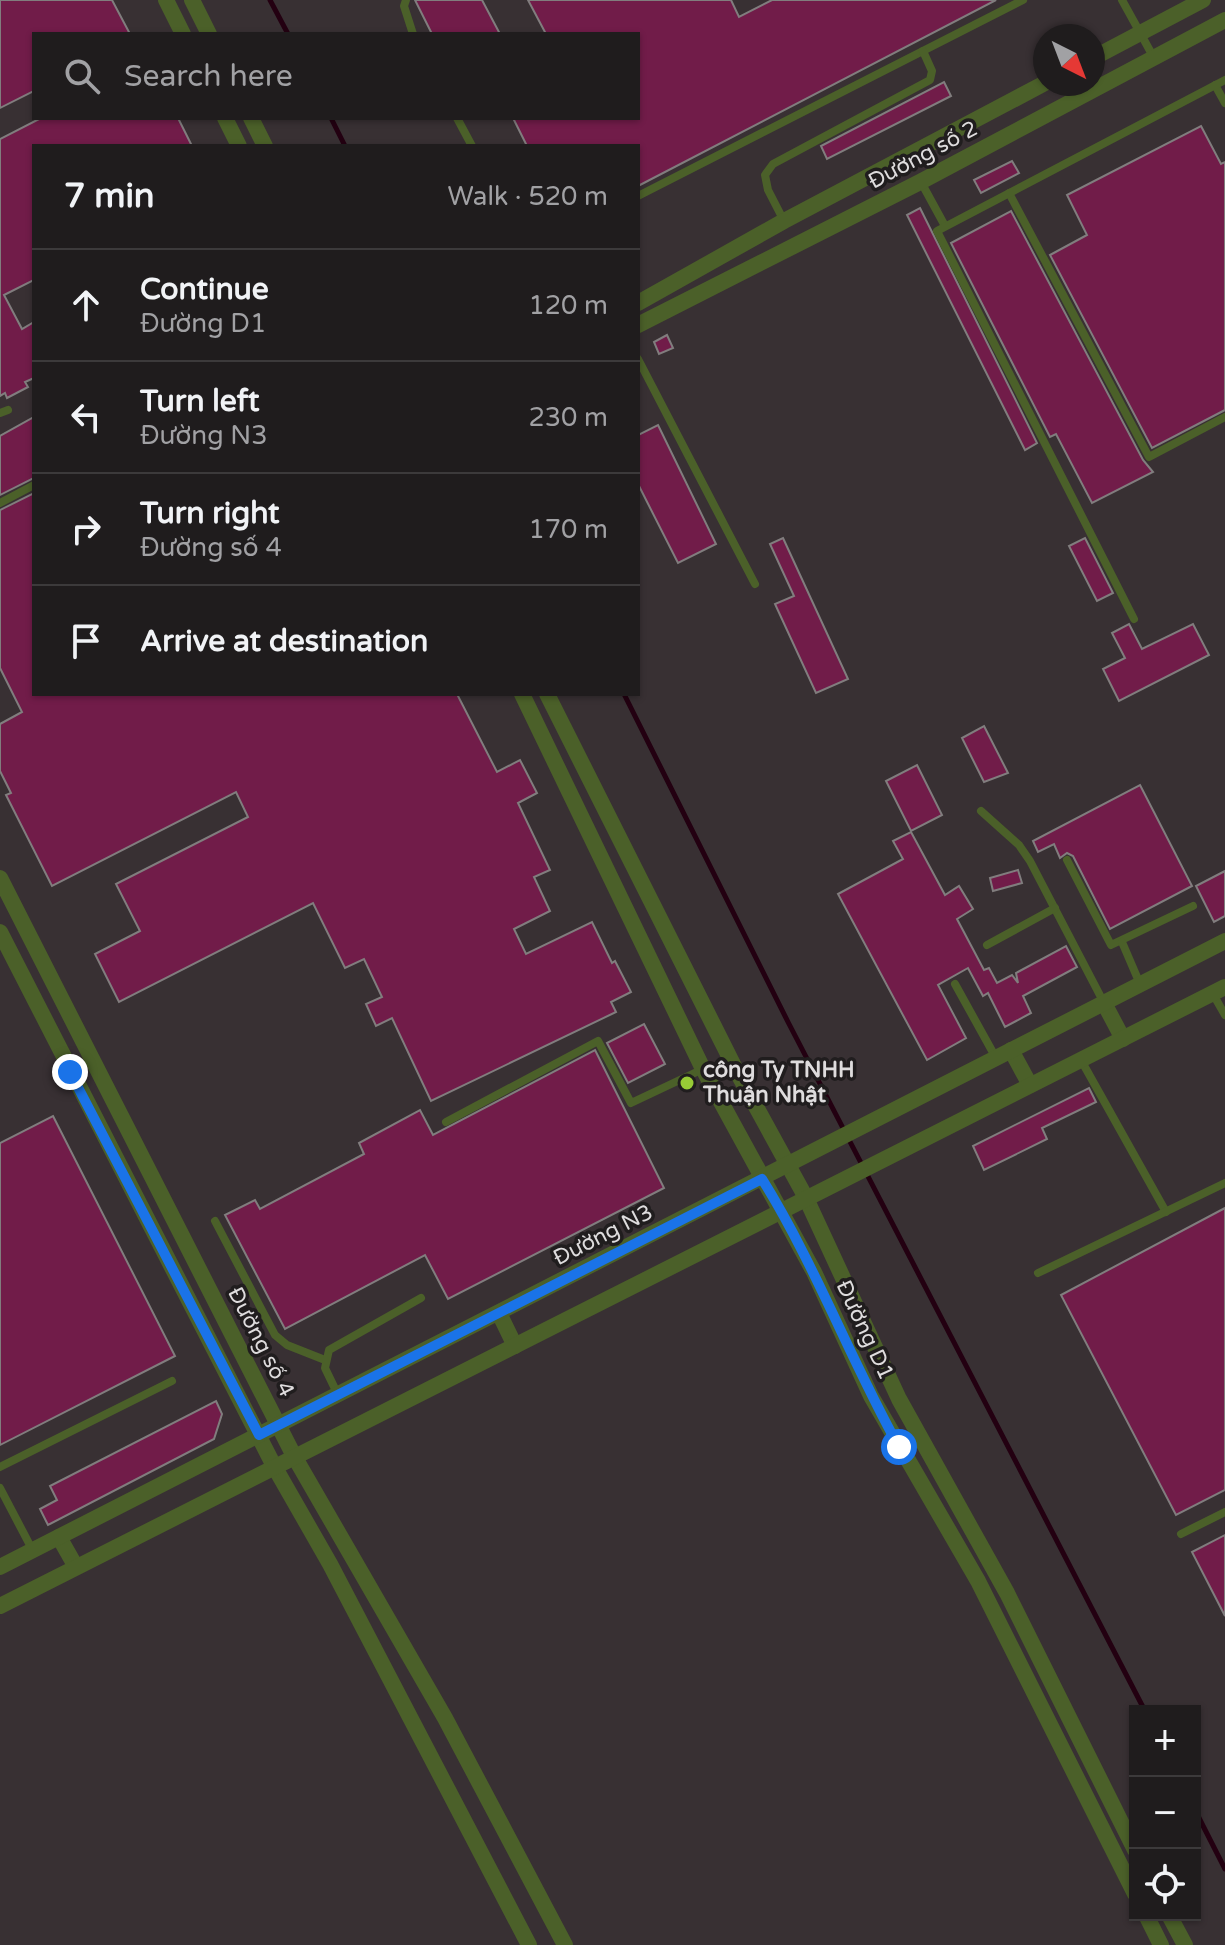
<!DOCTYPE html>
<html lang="en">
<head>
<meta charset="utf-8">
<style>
  :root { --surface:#1f1c1d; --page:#272526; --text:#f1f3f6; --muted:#a1a1a4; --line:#3c3a3b }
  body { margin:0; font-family:"Varela Round",sans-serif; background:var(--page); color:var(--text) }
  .controls { position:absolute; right:24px; bottom:24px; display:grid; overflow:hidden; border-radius:0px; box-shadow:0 2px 6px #0004 }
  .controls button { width:72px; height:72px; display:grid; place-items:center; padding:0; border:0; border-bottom:2px solid var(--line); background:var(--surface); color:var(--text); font:40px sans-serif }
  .compass { position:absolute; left:1033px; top:24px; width:72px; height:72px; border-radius:50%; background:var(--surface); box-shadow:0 2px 6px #0004; rotate:138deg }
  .stop { position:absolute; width:24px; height:24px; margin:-18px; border:6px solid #1a73e8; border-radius:50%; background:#fff }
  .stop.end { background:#1a73e8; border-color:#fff; box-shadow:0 2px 8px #0008 }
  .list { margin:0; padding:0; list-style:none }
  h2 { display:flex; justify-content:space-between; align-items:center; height:104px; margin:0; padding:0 32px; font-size:34px }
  h2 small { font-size:26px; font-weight:400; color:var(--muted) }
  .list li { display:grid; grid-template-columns:52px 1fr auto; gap:24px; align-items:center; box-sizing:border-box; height:112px; padding:0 32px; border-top:2px solid var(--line) }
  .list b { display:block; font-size:30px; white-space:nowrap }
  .list p { margin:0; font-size:26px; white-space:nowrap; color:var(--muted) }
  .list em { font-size:26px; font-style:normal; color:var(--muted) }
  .icon { flex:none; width:44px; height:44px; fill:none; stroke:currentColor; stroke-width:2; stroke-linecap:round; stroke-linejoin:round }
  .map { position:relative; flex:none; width:1225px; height:1945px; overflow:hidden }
  .search { position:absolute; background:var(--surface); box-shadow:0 2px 6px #0004; left:32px; top:32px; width:608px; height:88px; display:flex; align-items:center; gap:20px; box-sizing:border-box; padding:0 28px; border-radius:0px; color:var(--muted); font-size:30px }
  .panel { position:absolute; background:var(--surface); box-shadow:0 2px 6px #0004; left:32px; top:144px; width:608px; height:552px; border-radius:0px }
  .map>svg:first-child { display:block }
</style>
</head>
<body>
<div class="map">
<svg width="1225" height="1945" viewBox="0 0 1225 1945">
  <rect width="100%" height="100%" fill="#292627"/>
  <path fill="#383033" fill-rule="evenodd" d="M0 0H1225V1945H0ZM34 34H638V118H34ZM1045 36H1093V84H1045ZM34 146H638V694H34ZM1135 1711H1195V1915H1135Z"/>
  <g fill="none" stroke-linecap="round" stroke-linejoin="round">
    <g stroke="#230011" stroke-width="5">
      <path d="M270 0 288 34"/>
      <path d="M331 118 345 146"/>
      <path d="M624 694 788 1022 1145 1711"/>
      <path d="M1195 1810 1225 1869"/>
    </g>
  </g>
  <g fill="#711c49" stroke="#817d7e" stroke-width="2">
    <path d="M0 0H112L130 34H34V91L0 108Z"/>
    <path d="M415 0H482L500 34H432Z"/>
    <path d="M528 0H731L739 17 772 0H996L638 186V146H527L513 118H638V34H546Z"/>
    <path d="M944 82 951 96 827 159 821 146Z"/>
    <path d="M41 118H178L192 146H34V280L4 295 22 329 34 322V378L25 382 28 387 7 398 5 393 0 396V139Z"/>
    <path d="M1201 126 1221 164 1225 162V410L1152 448 1050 255 1087 235 1067 195Z"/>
    <path d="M1012 161 1019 173 981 193 974 180Z"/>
    <path d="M920 208 1037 443 1025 450 907 215Z"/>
    <path d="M1011 211 1143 460 1153 472 1092 503 1056 434 1050 437 951 243Z"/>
    <path d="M667 335 673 348 659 354 654 342Z"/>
    <path d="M34 417V478L0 495V436Z"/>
    <path d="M658 425 716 544 678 563 638 484V435Z"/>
    <path d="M34 493V694H457L497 772 520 760 537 793 518 803 550 870 534 877 550 911 514 929 526 954 592 922 612 963 615 961 631 992 611 1002 616 1012 431 1101 392 1018 376 1026 366 1004 382 997 364 959 345 968 313 903 119 1002 95 954 140 931 116 884 248 817 236 792 52 886 6 795 11 793 0 771V724L22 712 0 668V510Z"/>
    <path d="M783 538 848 679 816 693 775 604 794 596 770 544Z"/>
    <path d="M1085 538 1113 593 1097 601 1069 546Z"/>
    <path d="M1129 624 1142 649 1193 624 1209 655 1119 701 1103 669 1125 658 1112 633Z"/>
    <path d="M984 726 1008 773 984 782 962 738Z"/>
    <path d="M917 765 942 815 911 831 886 781Z"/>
    <path d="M1140 785 1192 886 1110 929 1073 856 1067 853 1060 858 1054 844 1038 852 1033 841Z"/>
    <path d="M911 832 945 895 959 886 973 909 957 919 984 970 989 968 997 983 1012 975 1018 983 1016 973 1066 946 1077 967 1023 996 1031 1013 1005 1027 988 993 983 996 968 968 938 985 966 1038 927 1060 838 894 903 859 893 841Z"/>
    <path d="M1018 870 1022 883 993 891 990 878Z"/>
    <path d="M1225 871V916L1214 922 1196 886Z"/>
    <path d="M644 1024 665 1064 628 1083 607 1043Z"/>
    <path d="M595 1050 664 1188 448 1299 425 1255 285 1329 225 1215 255 1200 260 1209 364 1154 359 1143 420 1110 433 1135Z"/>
    <path d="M1089 1088 1096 1102 1042 1128 1047 1139 984 1170 973 1146Z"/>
    <path d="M53 1116 175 1356 0 1445V1143Z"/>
    <path d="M1225 1208V1490L1176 1515 1061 1295Z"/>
    <path d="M216 1401 222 1414 214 1439 48 1525 40 1509 57 1500 50 1486Z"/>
    <path d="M1225 1535V1616L1192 1552Z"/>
  </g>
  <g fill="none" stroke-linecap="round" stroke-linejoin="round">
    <g stroke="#4b6029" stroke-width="8">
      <path d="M406 0 404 6 413 34"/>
      <path d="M1122 0 1154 58"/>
      <path d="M1215 85 1225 103"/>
      <path d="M457 118 472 146"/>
      <path d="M921 182 945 226"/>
      <path d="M1009 193 1149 457 1225 417"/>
      <path d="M638 196 1023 0"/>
      <path d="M784 221 768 190 765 175 773 164 930 80 932 71 923 51"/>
      <path d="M638 359 755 584"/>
      <path d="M0 413 8 410"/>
      <path d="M0 503 34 485"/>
      <path d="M1134 619 937 231 1225 80"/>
      <path d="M981 811 1019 845 1030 861 1104 1003"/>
      <path d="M1067 860 1111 945 1193 906"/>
      <path d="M1122 942 1140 984"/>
      <path d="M987 945 1055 908"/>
      <path d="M955 984 996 1058"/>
      <path d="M1213 994 1225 1015"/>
      <path d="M1081 1060 1166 1212"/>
      <path d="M446 1122 598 1041 631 1103 703 1069"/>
      <path d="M215 1221 275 1335 287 1345 325 1360"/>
      <path d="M1038 1273 1225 1183"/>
      <path d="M338 1395 325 1368 329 1350 421 1298"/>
      <path d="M0 1467 172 1381"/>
      <path d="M0 1488 33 1551"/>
      <path d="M1181 1534 1225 1512"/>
    </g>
    <g stroke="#4b6029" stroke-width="16">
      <path d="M166 0 183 34"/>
      <path d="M192 0 209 34"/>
      <path d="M1093 58 1203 0"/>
      <path d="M225 118 239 146"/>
      <path d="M251 118 265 146"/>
      <path d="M638 303 784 221 1045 83"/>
      <path d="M638 325 920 182 1225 20"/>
      <path d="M522 694 703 1069 814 1272 871 1396 978 1581 1135 1894"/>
      <path d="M547 694 737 1072 805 1196 899 1399 1007 1593 1135 1850"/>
      <path d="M0 878 294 1456 445 1718 565 1945"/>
      <path d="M0 932 274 1466 330 1564 529 1945"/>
      <path d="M1104 1003 1123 1039"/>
      <path d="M1011 1050 1030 1085"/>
      <path d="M499 1313 515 1346"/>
      <path d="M59 1537 76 1567"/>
      <path d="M0 1567 1225 941"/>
      <path d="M0 1606 1225 987"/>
      <path d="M1146 1915 1161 1945"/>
      <path d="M1169 1915 1185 1945"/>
    </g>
  </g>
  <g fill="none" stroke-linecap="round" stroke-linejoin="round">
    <path stroke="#1a73e8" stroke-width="10" d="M70 1072 259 1435 762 1179C815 1264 850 1359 899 1447"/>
  </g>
  <circle fill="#98cb36" stroke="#201d1e" stroke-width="3" cx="687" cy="1083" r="8"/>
  <g text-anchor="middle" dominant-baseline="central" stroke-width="7" stroke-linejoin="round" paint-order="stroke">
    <g font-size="22" fill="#dedcdd" stroke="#201d1e">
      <text transform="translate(923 155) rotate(-28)">Đường số 2</text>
      <text transform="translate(603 1235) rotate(-27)">Đường N3</text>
      <text transform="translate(865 1330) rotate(65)">Đường D1</text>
      <text transform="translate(261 1342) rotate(63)">Đường số 4</text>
    </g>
    <g font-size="22" font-weight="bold" fill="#dedcdd" stroke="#201d1e" text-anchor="start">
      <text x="703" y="1070">công Ty TNHH<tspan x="703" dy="25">Thuận Nhật</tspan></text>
    </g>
  </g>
</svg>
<div class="controls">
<button>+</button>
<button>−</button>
<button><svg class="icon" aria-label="locate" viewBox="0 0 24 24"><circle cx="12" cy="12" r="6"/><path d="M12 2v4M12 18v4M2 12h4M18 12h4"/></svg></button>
</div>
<svg class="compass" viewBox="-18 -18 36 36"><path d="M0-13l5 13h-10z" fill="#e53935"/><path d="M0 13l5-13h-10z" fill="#a1a1a4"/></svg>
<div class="stop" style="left:899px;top:1447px"></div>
<div class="stop end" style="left:70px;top:1072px"></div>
<div class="search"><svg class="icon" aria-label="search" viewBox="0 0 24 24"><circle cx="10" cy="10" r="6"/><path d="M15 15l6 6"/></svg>Search here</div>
<section class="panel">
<h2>7 min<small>Walk · 520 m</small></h2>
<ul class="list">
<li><svg class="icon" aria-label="ahead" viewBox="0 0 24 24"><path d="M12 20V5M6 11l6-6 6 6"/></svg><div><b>Continue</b><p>Đường D1</p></div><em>120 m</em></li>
<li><svg class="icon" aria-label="left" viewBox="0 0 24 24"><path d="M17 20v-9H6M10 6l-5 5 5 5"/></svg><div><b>Turn left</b><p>Đường N3</p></div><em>230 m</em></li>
<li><svg class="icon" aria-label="right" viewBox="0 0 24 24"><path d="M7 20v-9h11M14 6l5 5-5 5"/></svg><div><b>Turn right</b><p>Đường số 4</p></div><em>170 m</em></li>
<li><svg class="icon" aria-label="arrive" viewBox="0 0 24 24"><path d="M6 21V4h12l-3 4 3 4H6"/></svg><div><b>Arrive at destination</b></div></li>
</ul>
</section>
</div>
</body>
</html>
